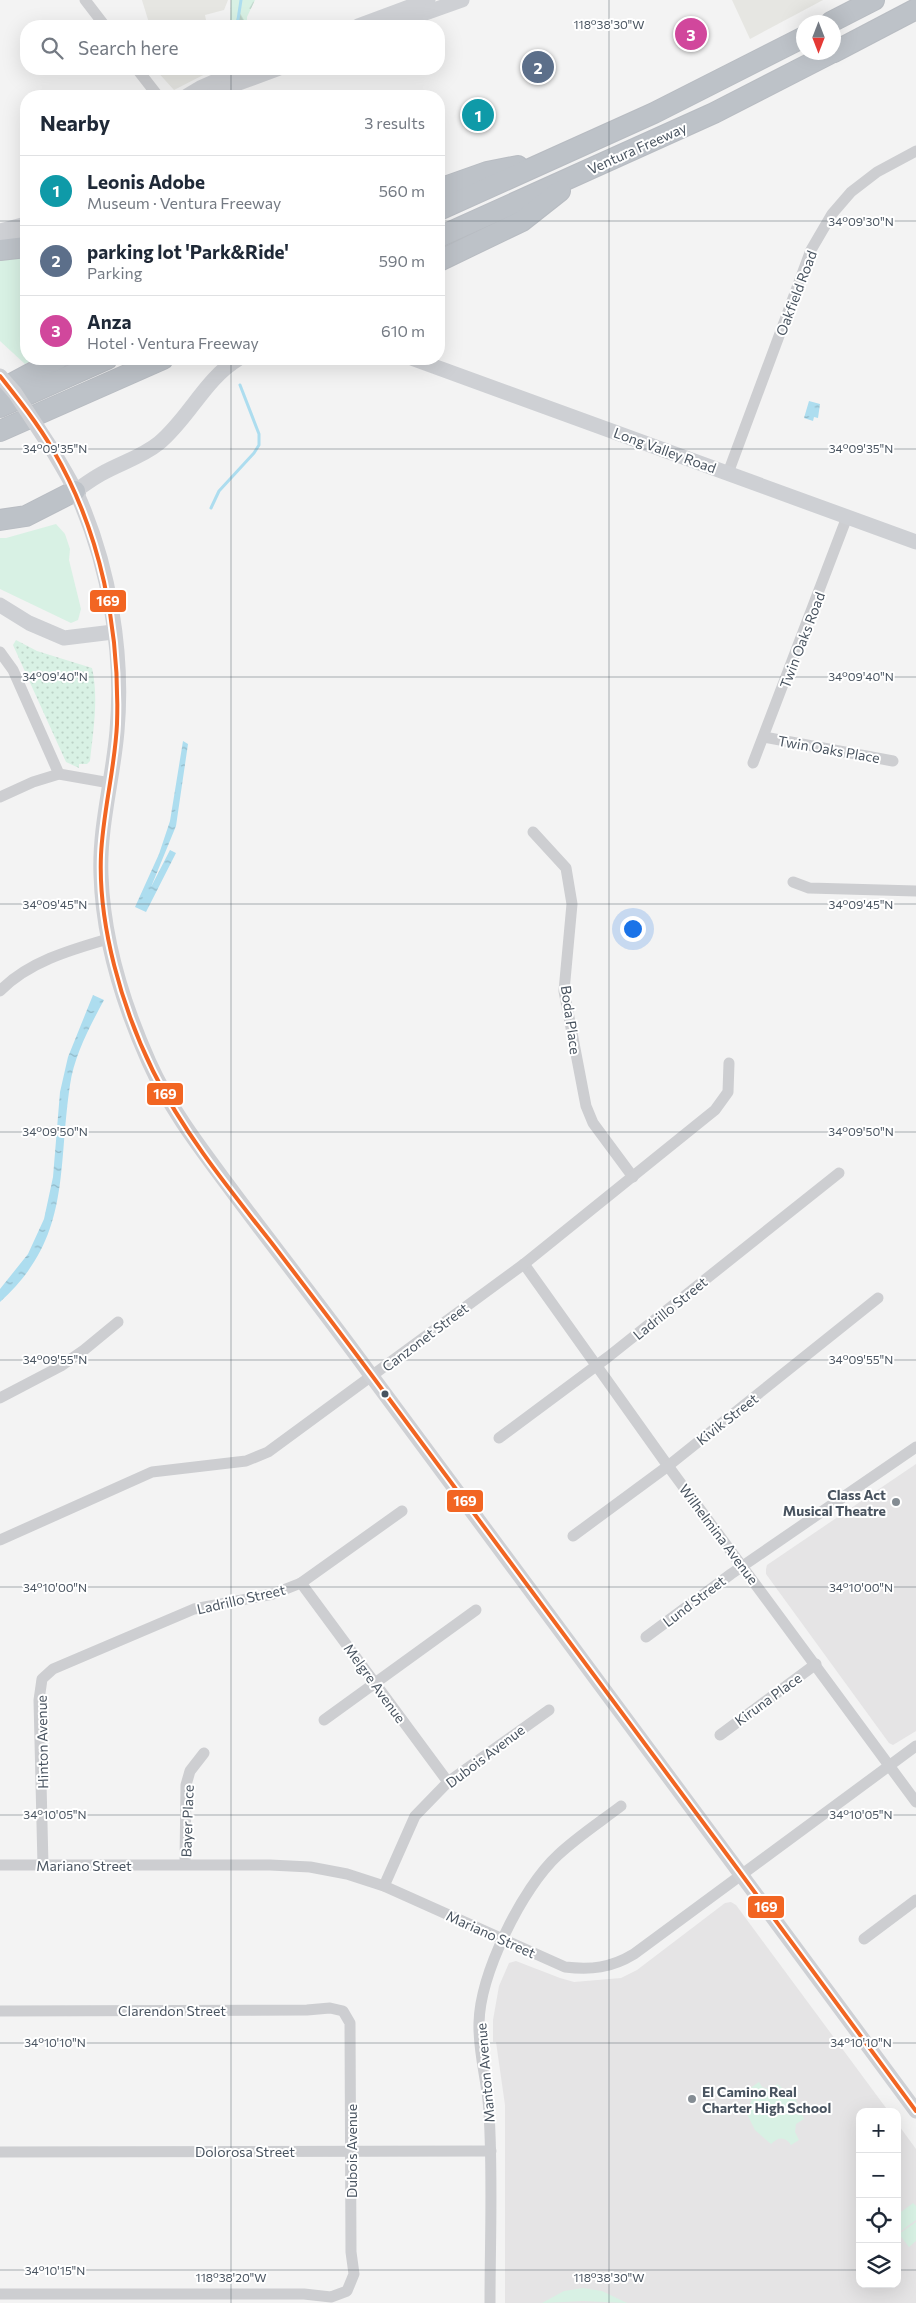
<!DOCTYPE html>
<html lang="en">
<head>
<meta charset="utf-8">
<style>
  :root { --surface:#fff; --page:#f2f2f3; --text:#1f2937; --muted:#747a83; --line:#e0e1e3; --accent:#848c93 }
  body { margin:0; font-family:Commissioner,sans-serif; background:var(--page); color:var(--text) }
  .controls { position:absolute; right:15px; bottom:15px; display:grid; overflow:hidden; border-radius:10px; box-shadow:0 5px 20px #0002 }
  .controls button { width:45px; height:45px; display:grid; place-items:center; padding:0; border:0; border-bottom:1px solid var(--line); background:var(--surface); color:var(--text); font:25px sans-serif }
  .compass { position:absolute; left:796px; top:15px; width:45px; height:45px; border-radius:50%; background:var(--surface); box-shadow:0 5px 20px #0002; rotate:180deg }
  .you { position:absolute; left:632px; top:928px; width:18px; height:18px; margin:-12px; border:4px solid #fff; border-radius:50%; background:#1a73e8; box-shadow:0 0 0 8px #1a73e833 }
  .badge { display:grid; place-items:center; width:32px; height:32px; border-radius:50%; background:var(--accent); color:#fff; font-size:16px; font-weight:700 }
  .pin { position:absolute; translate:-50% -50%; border:2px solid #fff; box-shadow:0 1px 5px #0006 }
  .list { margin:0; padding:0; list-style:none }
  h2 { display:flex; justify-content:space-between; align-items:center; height:65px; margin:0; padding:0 20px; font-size:21px }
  h2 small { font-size:16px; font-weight:400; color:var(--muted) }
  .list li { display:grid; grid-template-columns:32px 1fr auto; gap:15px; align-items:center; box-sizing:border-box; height:70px; padding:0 20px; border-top:1px solid var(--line) }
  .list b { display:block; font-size:19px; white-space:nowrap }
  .list p { margin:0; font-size:16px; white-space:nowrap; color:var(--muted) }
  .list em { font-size:16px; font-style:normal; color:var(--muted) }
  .icon { flex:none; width:28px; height:28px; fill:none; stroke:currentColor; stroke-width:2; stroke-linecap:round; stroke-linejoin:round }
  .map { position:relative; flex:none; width:916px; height:2303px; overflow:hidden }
  .search { position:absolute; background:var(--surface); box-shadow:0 5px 20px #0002; left:20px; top:20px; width:425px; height:55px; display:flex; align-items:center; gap:12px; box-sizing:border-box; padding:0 18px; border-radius:20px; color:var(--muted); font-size:19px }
  .panel { position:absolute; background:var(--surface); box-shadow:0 5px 20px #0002; left:20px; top:90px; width:425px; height:275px; border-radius:20px }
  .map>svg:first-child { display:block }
</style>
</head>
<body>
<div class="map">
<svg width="916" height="2303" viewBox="0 0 916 2303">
  <defs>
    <pattern id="forest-firs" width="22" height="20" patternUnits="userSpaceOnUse" patternTransform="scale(1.25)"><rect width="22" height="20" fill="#d8f1e4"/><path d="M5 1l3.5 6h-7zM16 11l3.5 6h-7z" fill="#bbd1c6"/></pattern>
    <pattern id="park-dots" width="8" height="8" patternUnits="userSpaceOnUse" patternTransform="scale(1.25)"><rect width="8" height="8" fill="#d8f1e4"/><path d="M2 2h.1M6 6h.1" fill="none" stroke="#bbd1c6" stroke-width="1.8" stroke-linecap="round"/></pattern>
    <pattern id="water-ripples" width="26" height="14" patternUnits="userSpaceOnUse" patternTransform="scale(1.25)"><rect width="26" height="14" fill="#adddef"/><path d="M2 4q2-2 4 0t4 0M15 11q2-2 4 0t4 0" fill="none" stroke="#8fb6c5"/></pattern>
  </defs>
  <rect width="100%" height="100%" fill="#f3f3f3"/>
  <g fill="#e6e6e2">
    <path d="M142 0H228L224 10 205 15 206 20 194 24 195 26H150Z"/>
    <path d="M732 0H823L750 39Z"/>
    <path d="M155 69 180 70 215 69 174 90Z"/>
  </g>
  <g fill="#e5e4e5">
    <path d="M916 1464V1731L893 1745 889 1743 766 1574V1569L767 1565Z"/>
    <path d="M731 1902 736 1905 889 2112H860V2284H897V2123L916 2149V2303H505V2105L496 2042H493V2020L499 1986 509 1963 516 1961 560 1978 574 1982 621 1978 637 1970 725 1903Z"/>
  </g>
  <g fill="#d8f1e4">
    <path d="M26 254V359H35L25 364 0 341V255Z"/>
    <path d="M56 524 65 534 70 549 69 560 81 609 78 620 71 623 0 589V538H6Z"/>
    <path d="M759 2082 762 2087 770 2090 777 2084 795 2098 804 2119 796 2124 795 2132 799 2140 791 2145C785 2136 778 2137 771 2144L755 2130 745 2110C753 2102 754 2098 749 2089Z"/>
    <path d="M913 2203 916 2206V2220L898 2233 897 2215Z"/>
    <path d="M916 2222V2241L909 2247 899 2234Z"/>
    <path d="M583 2288 602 2291 627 2303 583 2301 542 2303 564 2291Z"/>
  </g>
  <path fill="url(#forest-firs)" d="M231 0H255L247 17V26H230Z"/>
  <path fill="url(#park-dots)" d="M16 640 37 651 92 668C99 698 93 732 90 761L87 764H79V768L66 762 13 645Z"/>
  <g fill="url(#water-ripples)">
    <path d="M809 401 820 404 818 418 814 417 813 421 804 418Z"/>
    <path d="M183 741 188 744 176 826 151 887 170 850 176 853 146 912 135 907 159 854 170 821Z"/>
    <path d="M93 995 104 1000C90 1026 74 1056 70 1085 57 1171 72 1237 0 1302V1289L28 1254 44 1219 53 1177 60 1092 68 1057Z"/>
  </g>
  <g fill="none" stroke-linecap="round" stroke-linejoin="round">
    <g stroke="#adddef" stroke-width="3">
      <path d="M237 26 241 0"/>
      <path d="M211 508 219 491 254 453 259 445V434L240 385"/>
    </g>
    <g stroke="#b8bcc2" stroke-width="22">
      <g id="highway">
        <path d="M831 22 874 0"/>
        <path d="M834 52 916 9"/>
        <path d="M439 189 487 172 518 166"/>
        <path d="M439 210 654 113 804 37"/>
        <path d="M439 237 714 113 833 52"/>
        <path d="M0 250 26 247"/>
        <path d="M439 261 522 221 560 191"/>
        <path d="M0 390 58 359"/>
        <path d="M0 407 107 359"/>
        <path d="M0 431 163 359"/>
        <path d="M0 520 26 516 75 491"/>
      </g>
    </g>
    <g stroke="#cdced1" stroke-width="11">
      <path d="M85 0 105 26"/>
      <path d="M137 69 158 96"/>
      <path d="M728 473 811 250 832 214 851 192 877 172 916 151"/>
      <path d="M0 652 13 670 59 774"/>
      <path d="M764 737 893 761"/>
      <path d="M753 763 847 517"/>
      <path d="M0 797 33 782 59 774 110 783"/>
      <path d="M533 832 566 868 572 904 564 991 586 1106 593 1123 633 1177"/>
      <path d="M793 882 809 888 916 891"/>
      <path d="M0 991C28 962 70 950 108 939"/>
      <path d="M524 1264 668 1466 916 1802"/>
      <path d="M0 1398 61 1366 84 1350 118 1322"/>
      <path d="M499 1438 608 1357 839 1173"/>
      <path d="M573 1536 668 1466 878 1298"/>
      <path d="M0 1540 152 1472 246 1461 268 1452 524 1264 715 1110 728 1092 729 1063"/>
      <path d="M301 1583 448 1782"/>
      <path d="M646 1637 731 1574 916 1447"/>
      <path d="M324 1720 476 1610"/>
      <path d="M720 1735 816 1664"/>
      <path d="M185 1864 186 1785 190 1771 204 1753"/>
      <path d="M0 1865H270L310 1867 347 1874 384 1886 565 1967C591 1970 611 1968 634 1954L916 1746"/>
      <path d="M43 1865 39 1700 42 1679 53 1669 194 1609 273 1594 301 1583 402 1511"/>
      <path d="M384 1886 415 1816 448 1782 549 1710"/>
      <path d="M864 1939 916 1900"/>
      <path d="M0 2011 307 2010 330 2008 343 2011 350 2023 351 2252 354 2274 347 2291 331 2297 304 2294H0"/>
      <path d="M0 2152 491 2151"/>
      <path d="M490 2303C490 2240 493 2176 489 2113 488 2083 478 2054 479 2023 480 1974 522 1888 558 1855 577 1837 600 1822 621 1806"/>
    </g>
    <g stroke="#ced0d4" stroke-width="15">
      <path d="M358 26 428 0"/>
      <path d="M389 26 462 0"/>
      <path d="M187 96 202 87 243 69"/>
      <path d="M210 96 225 88 277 69"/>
      <path d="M0 231 26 224"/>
      <path d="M0 243 26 234"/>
      <path d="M414 359 916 542"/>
      <path d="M53 451C61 465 70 479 77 494 109 565 124 653 117 731 113 779 99 827 101 875 103 939 123 1004 149 1062 169 1107 198 1145 227 1184 275 1249 326 1313 373 1378 553 1624 736 1866 916 2111"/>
      <path d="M75 491C84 485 92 479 101 474 120 463 142 457 159 443 189 418 205 379 238 359"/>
      <path d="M0 605 29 623 64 638 113 632"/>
    </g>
    <use href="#highway" stroke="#bdc2c8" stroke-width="20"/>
    <path stroke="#ced0d4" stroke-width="15" d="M0 376 15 393 53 451"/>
    <g stroke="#fff" stroke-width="8">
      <path id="bus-1" d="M0 376C19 400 38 424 53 450 101 532 120 630 117 724 115 768 103 811 101 855 98 925 122 1008 153 1071 184 1134 230 1190 274 1246 313 1297 352 1348 390 1400 565 1638 742 1873 916 2111"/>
    </g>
    <use href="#bus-1" stroke="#f26522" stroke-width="4"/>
  </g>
  <path fill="none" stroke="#495460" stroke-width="1" stroke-opacity="0.45" d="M231 0V26M609 0V2303M231 69V96M0 221H26M439 221H916M231 359V2303M0 449H916M0 677H916M0 904H916M0 1132H916M0 1360H916M0 1587H916M0 1815H916M0 2043H916M0 2270H860M897 2270H916"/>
  <circle fill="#495460" stroke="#fff" stroke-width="2" cx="385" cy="1394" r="4.5"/>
  <g fill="#848c93" stroke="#fff" stroke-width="2">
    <circle cx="896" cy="1502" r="5"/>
    <circle cx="692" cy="2099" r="5"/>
  </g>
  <g text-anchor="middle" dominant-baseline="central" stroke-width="4" stroke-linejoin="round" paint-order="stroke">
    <g font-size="14" fill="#495460" stroke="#fff">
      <text transform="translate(637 148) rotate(-24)">Ventura Freeway</text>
      <text transform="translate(796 293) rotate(-69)">Oakfield Road</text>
      <text transform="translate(665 450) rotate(20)">Long Valley Road</text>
      <text transform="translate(802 640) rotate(-69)">Twin Oaks Road</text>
      <text transform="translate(829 749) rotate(10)">Twin Oaks Place</text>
      <text transform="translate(571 1020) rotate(82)">Boda Place</text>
      <text transform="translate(670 1308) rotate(-39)">Ladrillo Street</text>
      <text transform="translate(425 1337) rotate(-37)">Canzonet Street</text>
      <text transform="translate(727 1419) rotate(-38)">Kivik Street</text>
      <text transform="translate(719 1534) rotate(53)">Wilhelmina Avenue</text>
      <text transform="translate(241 1599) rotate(-13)">Ladrillo Street</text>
      <text transform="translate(694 1601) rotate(-37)">Lund Street</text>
      <text transform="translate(375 1683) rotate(54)">Melgre Avenue</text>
      <text transform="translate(768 1699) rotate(-36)">Kiruna Place</text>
      <text transform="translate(42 1742) rotate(-91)">Hinton Avenue</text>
      <text transform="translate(485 1756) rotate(-37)">Dubois Avenue</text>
      <text transform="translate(187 1821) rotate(-88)">Bayer Place</text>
      <text x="84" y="1865">Mariano Street</text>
      <text transform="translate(491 1934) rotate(24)">Mariano Street</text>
      <text x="172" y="2010">Clarendon Street</text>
      <text transform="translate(485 2073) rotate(-95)">Manton Avenue</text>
      <text x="245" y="2151">Dolorosa Street</text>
      <text transform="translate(351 2151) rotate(-90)">Dubois Avenue</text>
    </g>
    <g font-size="14" font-weight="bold" fill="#495460" stroke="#fff" text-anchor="end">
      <text x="886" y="1494">Class Act<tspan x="886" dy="16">Musical Theatre</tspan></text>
      <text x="702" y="2091" text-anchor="start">El Camino Real<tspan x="702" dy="16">Charter High School</tspan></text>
    </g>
  </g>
  <g font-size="12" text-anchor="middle" fill="#495460" stroke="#fff" stroke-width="4" stroke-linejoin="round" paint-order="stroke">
    <text x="609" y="29">118°38'30"W</text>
    <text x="861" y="226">34°09'30"N</text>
    <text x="861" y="453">34°09'35"N</text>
    <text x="55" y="453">34°09'35"N</text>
    <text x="55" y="681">34°09'40"N</text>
    <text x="861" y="681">34°09'40"N</text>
    <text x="861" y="909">34°09'45"N</text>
    <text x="55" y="909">34°09'45"N</text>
    <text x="861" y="1136">34°09'50"N</text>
    <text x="55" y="1136">34°09'50"N</text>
    <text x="55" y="1364">34°09'55"N</text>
    <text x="861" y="1364">34°09'55"N</text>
    <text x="861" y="1592">34°10'00"N</text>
    <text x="55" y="1592">34°10'00"N</text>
    <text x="55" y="1819">34°10'05"N</text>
    <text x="861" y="1819">34°10'05"N</text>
    <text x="861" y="2047">34°10'10"N</text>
    <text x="55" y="2047">34°10'10"N</text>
    <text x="55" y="2275">34°10'15"N</text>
    <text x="231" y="2282">118°38'20"W</text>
    <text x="609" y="2282">118°38'30"W</text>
  </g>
  <g stroke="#fff" stroke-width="2">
    <rect x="89" y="589" width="38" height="24" rx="5" fill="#f26522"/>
    <rect x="146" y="1082" width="38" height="24" rx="5" fill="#f26522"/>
    <rect x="446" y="1489" width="38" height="24" rx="5" fill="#f26522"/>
    <rect x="747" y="1895" width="38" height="24" rx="5" fill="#f26522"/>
  </g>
  <g font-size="14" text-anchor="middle" font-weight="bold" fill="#fff">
    <text x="108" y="606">169</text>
    <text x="165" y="1099">169</text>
    <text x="465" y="1506">169</text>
    <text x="766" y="1912">169</text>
  </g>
</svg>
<div class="controls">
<button>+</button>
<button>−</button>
<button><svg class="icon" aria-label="locate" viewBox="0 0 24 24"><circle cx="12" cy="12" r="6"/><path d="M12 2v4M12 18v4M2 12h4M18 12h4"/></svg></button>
<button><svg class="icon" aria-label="layers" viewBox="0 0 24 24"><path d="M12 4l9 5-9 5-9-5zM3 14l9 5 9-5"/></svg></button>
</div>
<svg class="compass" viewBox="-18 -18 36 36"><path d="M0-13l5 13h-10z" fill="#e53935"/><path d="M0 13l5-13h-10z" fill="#747a83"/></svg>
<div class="you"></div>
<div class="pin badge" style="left:478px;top:115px;background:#0f9aa8">1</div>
<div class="pin badge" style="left:538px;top:67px;background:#5c6f8a">2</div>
<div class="pin badge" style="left:691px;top:34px;background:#d1479c">3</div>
<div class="search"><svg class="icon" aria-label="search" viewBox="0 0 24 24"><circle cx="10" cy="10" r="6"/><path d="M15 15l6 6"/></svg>Search here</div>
<section class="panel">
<h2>Nearby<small>3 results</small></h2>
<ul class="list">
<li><span class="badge" style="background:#0f9aa8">1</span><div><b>Leonis Adobe</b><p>Museum · Ventura Freeway</p></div><em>560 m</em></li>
<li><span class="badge" style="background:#5c6f8a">2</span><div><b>parking lot 'Park&amp;Ride'</b><p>Parking</p></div><em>590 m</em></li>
<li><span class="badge" style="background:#d1479c">3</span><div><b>Anza</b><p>Hotel · Ventura Freeway</p></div><em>610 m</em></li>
</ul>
</section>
</div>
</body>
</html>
